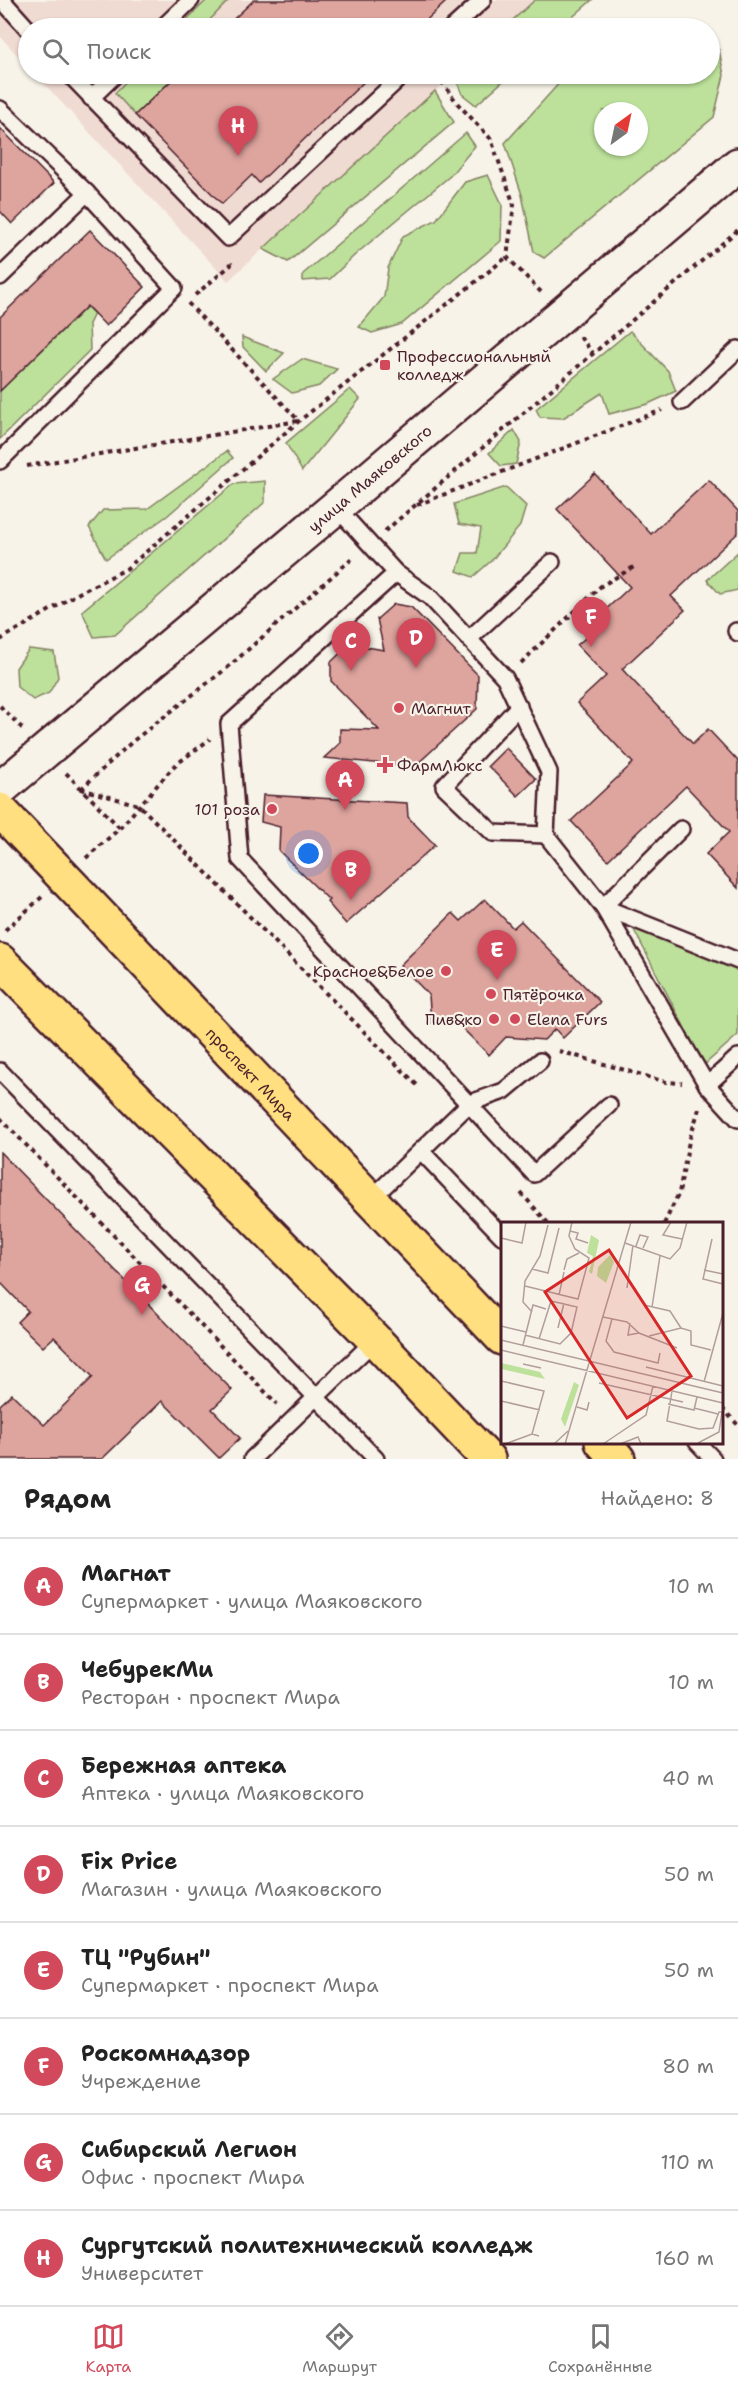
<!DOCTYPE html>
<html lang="ru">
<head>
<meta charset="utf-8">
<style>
  :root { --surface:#fff; --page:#f6f6f6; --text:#222; --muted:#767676; --line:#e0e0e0; --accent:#d1495b }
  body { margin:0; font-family:"Shantell Sans",sans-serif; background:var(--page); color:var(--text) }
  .compass { position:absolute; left:594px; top:102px; width:54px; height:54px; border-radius:50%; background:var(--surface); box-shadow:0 2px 4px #0004; rotate:33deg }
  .you { position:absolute; left:309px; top:854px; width:21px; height:21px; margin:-15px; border:4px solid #fff; border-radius:50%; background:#1a73e8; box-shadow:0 0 0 9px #1a73e833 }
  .badge { display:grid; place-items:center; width:39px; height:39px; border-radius:50%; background:var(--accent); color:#fff; font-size:20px; font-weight:700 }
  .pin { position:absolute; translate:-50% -50px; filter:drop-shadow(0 2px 3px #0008) }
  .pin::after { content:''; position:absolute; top:32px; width:21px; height:18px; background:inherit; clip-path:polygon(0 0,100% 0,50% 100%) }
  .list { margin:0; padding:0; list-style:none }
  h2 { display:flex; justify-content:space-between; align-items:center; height:78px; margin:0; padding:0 24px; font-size:26px }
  h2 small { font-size:20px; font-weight:400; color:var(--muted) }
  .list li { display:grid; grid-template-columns:39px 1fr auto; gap:18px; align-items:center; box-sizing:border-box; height:96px; padding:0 24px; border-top:2px solid var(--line) }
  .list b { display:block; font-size:22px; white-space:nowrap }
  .list p { margin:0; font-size:20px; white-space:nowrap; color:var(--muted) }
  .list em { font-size:20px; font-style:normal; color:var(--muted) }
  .icon { flex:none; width:33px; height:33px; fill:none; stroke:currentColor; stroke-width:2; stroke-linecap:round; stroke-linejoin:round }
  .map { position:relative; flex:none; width:738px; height:1459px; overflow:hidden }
  .search { position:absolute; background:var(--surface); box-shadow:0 2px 4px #0004; left:18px; right:18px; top:18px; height:66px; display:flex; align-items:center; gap:15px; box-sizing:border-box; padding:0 21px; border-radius:33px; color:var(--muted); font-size:22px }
  .sheet { height:846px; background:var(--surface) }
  nav { display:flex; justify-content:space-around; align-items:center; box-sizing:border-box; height:84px; border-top:2px solid var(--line); background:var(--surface); font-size:16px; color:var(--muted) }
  nav a { display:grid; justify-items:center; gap:3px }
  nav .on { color:var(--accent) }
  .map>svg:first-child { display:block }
</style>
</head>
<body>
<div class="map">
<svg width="738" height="1459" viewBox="0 0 738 1459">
  <rect width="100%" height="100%" fill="#f7f3e8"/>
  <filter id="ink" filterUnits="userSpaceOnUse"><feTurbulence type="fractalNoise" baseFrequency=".0167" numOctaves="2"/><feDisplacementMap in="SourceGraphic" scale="12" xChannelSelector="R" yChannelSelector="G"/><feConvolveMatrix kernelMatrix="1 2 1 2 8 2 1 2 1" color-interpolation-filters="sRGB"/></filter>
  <g filter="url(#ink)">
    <g fill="#f0dbd2">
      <path d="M0 0H535L504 28H28V67L0 36Z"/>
      <path d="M35 74H454L228 281Z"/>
    </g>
    <g fill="#bde19b" stroke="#848063" stroke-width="1.5" fill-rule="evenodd">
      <path d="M207 0H229L202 28H178Z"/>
      <path d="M535 0H592L560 28H504Z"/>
      <path d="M719 50 724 75 714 117 544 258 534 252 522 195 505 143 562 80 571 74H658L688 82 692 74H710V52ZM603 111H639V147H603Z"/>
      <path d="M133 74H178L135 115 115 93Z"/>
      <path d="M454 74H511L476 105 462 94Z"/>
      <path d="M435 91 454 122 288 262 263 249Z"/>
      <path d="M466 133 475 146 450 176 356 254 330 279 303 281V274Z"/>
      <path d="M488 175 502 204 501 241 402 324 372 333 359 327 384 297 388 268 403 236 436 220 465 182Z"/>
      <path d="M87 307 94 314 89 324 90 350 0 439V391Z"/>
      <path d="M630 331 668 371 676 391 648 404 609 414 602 393 563 418 540 417 536 409Z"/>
      <path d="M242 337 284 353 266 371 243 347Z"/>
      <path d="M302 359 337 369 319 386 292 393 273 379Z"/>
      <path d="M350 389 360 399 302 471 286 443Z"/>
      <path d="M514 430 521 442 516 464 501 466 489 453Z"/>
      <path d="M227 451 233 458 167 516 106 559 89 527 103 510 147 509Z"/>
      <path d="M265 481V502L115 635 94 637 82 611 234 484Z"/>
      <path d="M506 487 526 506 520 526 492 560 473 577 457 571 463 553H477L481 528 459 524 454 504Z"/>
      <path d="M738 552V590L720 594 707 580Z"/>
      <path d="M29 649 54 652 58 677 49 693 33 700 17 687 16 668Z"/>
      <path d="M633 928 738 969V1035L704 1065Z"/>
    </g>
    <g fill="#dea49e" stroke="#4a1f2b" stroke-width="1.5">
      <path d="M254 0H448L418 28H224Z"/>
      <path d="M178 74H372L259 183 252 175 222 204 135 115Z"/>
      <path d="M0 128 54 183 12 224 0 211Z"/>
      <path d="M90 230 145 287 106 326 87 306 0 391V317Z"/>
      <path d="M595 474 651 534 709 480 738 511V533L671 596 685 610 622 669 693 744 708 729 738 761V888L706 854 729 832 686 786 608 860 571 821 633 763 577 703 606 676 577 645 590 634 585 629 630 587 557 509Z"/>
      <path d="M394 604 411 607 478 675 477 709 414 767 324 758 340 743V729L379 730 331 681V662L350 644 384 650 377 619Z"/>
      <path d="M506 748 536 779 518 796 488 766Z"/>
      <path d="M263 795 407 803 408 817 435 845 346 924 327 902 329 900 279 851 280 827 261 822Z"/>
      <path d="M485 899 513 928 521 921 600 1002 563 1038 555 1029 544 1040 506 1037 489 1055 456 1022 431 1023 429 995 400 965 453 913 461 921Z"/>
      <path d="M0 1152 232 1390 212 1409 240 1438 219 1458 162 1401 102 1459H0V1405L12 1394 44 1425 93 1377 54 1337 43 1347 17 1322 28 1311 0 1282Z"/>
    </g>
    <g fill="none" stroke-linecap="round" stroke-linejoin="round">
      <g stroke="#4a1f2b" stroke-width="20">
        <g id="service">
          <path d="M2 0 28 29"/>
          <path d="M162 28 191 0"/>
          <path d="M452 28 483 0"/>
          <path d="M69 74 228 238 404 74"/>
          <path d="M91 98 116 74"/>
          <path d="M0 109 87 193 174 288 0 461"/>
          <path d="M0 277 87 193"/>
          <path d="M682 402 738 349"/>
          <path d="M336 507 396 573 430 597 505 678 549 772 546 835 603 907 707 1085 738 1119"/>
          <path d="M396 573 229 724 240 859 534 1174 609 1105"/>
          <path d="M736 631 738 633"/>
          <path d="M469 639 552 562"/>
          <path d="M519 706 444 786 493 833 546 835"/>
          <path d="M603 907 738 961"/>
          <path d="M603 907 681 829"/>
          <path d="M0 1071 376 1459"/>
          <path d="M707 1085 738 1057"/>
          <path d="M421 1151 502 1236"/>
          <path d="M371 1199 470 1103 504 1091 540 1061"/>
          <path d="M697 1442 713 1459"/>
          <path d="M252 1459 375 1340"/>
        </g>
      </g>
      <g stroke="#4a1f2b" stroke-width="38">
        <g id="secondary">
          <path id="s1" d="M0 789 336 507 738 165"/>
        </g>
      </g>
      <g stroke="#4a1f2b" stroke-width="38">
        <g id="primary">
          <path id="s2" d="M0 810 502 1338"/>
          <path d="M0 961 375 1340 488 1459"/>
          <path d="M602 1442 618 1459"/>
        </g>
      </g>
      <g stroke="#4a1f2b" stroke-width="4" stroke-dasharray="4.5 4.5" stroke-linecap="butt">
        <path d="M436 74 458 104 491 139 514 205 507 257 542 293"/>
        <path d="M195 295 231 265 230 259"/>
        <path d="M188 303 298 420"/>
        <path d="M580 337 593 353"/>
        <path d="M27 466 298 421"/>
        <path d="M417 505 662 410"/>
        <path d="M385 531 738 230"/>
        <path d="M0 640 79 593 126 569 299 421 507 257"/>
        <path d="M521 663 601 586 634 567"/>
        <path d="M0 706 23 729"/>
        <path d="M66 773 120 828"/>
        <path d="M81 789 133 741 227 668 354 557"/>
        <path d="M81 789 139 805 420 1088"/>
        <path d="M86 858 120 828 174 766 210 739"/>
        <path d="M5 930 42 897"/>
        <path d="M559 1051 666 1082 682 1083"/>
        <path d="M0 1118 277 1404"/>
        <path d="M521 1193 549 1224"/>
        <path d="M664 1224 679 1193 689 1141 699 1109"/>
        <path d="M722 1408 738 1425"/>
      </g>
      <use href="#service" stroke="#f7f3e8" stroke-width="15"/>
      <use href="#secondary" stroke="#f7f3e8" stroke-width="33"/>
      <use href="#primary" stroke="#ffdf80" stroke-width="33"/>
    </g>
  </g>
  <g fill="#d1495b" stroke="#f7f3e8" stroke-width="2">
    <rect x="379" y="359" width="12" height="12" rx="3"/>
    <circle cx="399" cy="708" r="6"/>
    <path d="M382 756h6v6h6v6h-6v6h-6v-6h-6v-6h6z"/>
    <circle cx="272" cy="809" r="6"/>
    <circle cx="446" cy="971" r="6"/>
    <circle cx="491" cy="994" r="6"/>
    <circle cx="494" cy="1019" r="6"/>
    <circle cx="515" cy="1019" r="6"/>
  </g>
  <g text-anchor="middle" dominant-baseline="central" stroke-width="4.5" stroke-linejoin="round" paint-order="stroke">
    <g font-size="16" fill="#4a1f2b" stroke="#f7f3e8" text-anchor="start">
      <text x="397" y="356">Профессиональный<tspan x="397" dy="18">колледж</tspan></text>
      <text x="411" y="708">Магнит</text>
      <text x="397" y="765">ФармЛюкс</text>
      <text x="260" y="809" text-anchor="end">101 роза</text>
      <text x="434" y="971" text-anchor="end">Красное&amp;Белое</text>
      <text x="503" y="994">Пятёрочка</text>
      <text x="482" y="1019" text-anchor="end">Пив&amp;ко</text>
      <text x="527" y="1019">Elena Furs</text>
    </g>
    <g font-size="16" fill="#4a1f2b" stroke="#f7f3e8">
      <text stroke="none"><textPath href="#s1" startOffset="483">улица Маяковского</textPath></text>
      <text stroke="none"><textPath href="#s2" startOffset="364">проспект Мира</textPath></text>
    </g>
  </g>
  <g transform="translate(501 1222)">
    <rect width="222" height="222" fill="#f7f3e8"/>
    <path d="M90 13 98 18 91 52 88 50 92 34 86 31ZM109 33 113 40 105 61 96 54 97 45ZM0 141 39 150 44 157 0 147ZM73 160 78 163 64 205 60 197Z" fill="#bde19b"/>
    <path fill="none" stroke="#b29e9c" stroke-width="1.5" d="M170 0 162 13 181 17M69 9 77 11 75 17 87 21M0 16 21 21 25 0M211 17 202 57 222 62M124 21 169 37 179 26 186 0M135 24 139 13 147 15 142 26M31 47 47 51 58 6M63 48 66 37 78 31M203 48 222 52M24 64 77 77 88 36 74 27 68 14 71 0M126 66 132 23M58 73 63 50M143 83 169 89 180 106M151 85 159 34M31 90 22 80 24 59 39 34 47 3M102 95 126 100 138 111 176 126M111 97 105 119 113 130 157 141 159 131M129 101 127 113 138 111M0 104 25 110M57 106 63 81M24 113 59 122 70 111 76 85 50 79 38 117M148 114 180 106 190 109V123L210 128M0 118 222 171M22 123 32 83 45 87M0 128 222 181M22 142 40 146M145 145 222 164M0 159 43 169 31 212M203 160 222 91M98 161 182 180M171 169 166 199 198 207 212 206 218 190H222M0 179 39 188M167 182 193 188 196 175M76 185 86 188 88 180M193 186 217 192M197 221 218 210 221 190M4 222 31 212 38 214M53 222 67 209M64 222 130 0M102 222 145 193 152 164M119 222 137 215 140 222"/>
    <path fill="#d62828" fill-opacity="0.15" stroke="#d62828" stroke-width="3" d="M108 28 190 154 126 196 44 70Z"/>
    <rect width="222" height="222" fill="none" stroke="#4a1f2b" stroke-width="3"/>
  </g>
</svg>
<svg class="compass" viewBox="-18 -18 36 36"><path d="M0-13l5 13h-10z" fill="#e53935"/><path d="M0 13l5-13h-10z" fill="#767676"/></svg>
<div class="you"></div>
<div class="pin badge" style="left:345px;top:810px">A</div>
<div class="pin badge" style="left:351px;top:900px">B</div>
<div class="pin badge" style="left:351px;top:671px">C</div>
<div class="pin badge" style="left:416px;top:668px">D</div>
<div class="pin badge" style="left:497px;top:980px">E</div>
<div class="pin badge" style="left:591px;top:647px">F</div>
<div class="pin badge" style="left:142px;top:1315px">G</div>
<div class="pin badge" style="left:238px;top:156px">H</div>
<div class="search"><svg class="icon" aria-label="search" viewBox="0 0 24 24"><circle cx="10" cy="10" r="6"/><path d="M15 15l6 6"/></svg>Поиск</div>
</div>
<section class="sheet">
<h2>Рядом<small>Найдено: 8</small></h2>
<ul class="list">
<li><span class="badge">A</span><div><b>Магнат</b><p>Супермаркет · улица Маяковского</p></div><em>10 m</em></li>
<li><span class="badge">B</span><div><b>ЧебурекМи</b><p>Ресторан · проспект Мира</p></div><em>10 m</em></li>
<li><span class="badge">C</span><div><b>Бережная аптека</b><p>Аптека · улица Маяковского</p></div><em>40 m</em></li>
<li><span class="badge">D</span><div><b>Fix Price</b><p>Магазин · улица Маяковского</p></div><em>50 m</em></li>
<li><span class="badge">E</span><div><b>ТЦ &quot;Рубин&quot;</b><p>Супермаркет · проспект Мира</p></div><em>50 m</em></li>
<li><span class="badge">F</span><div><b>Роскомнадзор</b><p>Учреждение</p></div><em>80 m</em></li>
<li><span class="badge">G</span><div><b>Сибирский Легион</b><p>Офис · проспект Мира</p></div><em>110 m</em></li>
<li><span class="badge">H</span><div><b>Сургутский политехнический колледж</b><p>Университет</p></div><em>160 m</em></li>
</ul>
</section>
<nav>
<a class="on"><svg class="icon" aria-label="map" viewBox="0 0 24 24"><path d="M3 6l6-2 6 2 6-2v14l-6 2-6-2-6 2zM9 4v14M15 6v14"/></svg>Карта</a>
<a><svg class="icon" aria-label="directions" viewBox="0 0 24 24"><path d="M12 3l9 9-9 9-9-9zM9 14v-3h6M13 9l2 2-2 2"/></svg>Маршрут</a>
<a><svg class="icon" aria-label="saved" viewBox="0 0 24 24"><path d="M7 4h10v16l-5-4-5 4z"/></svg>Сохранённые</a>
</nav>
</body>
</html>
